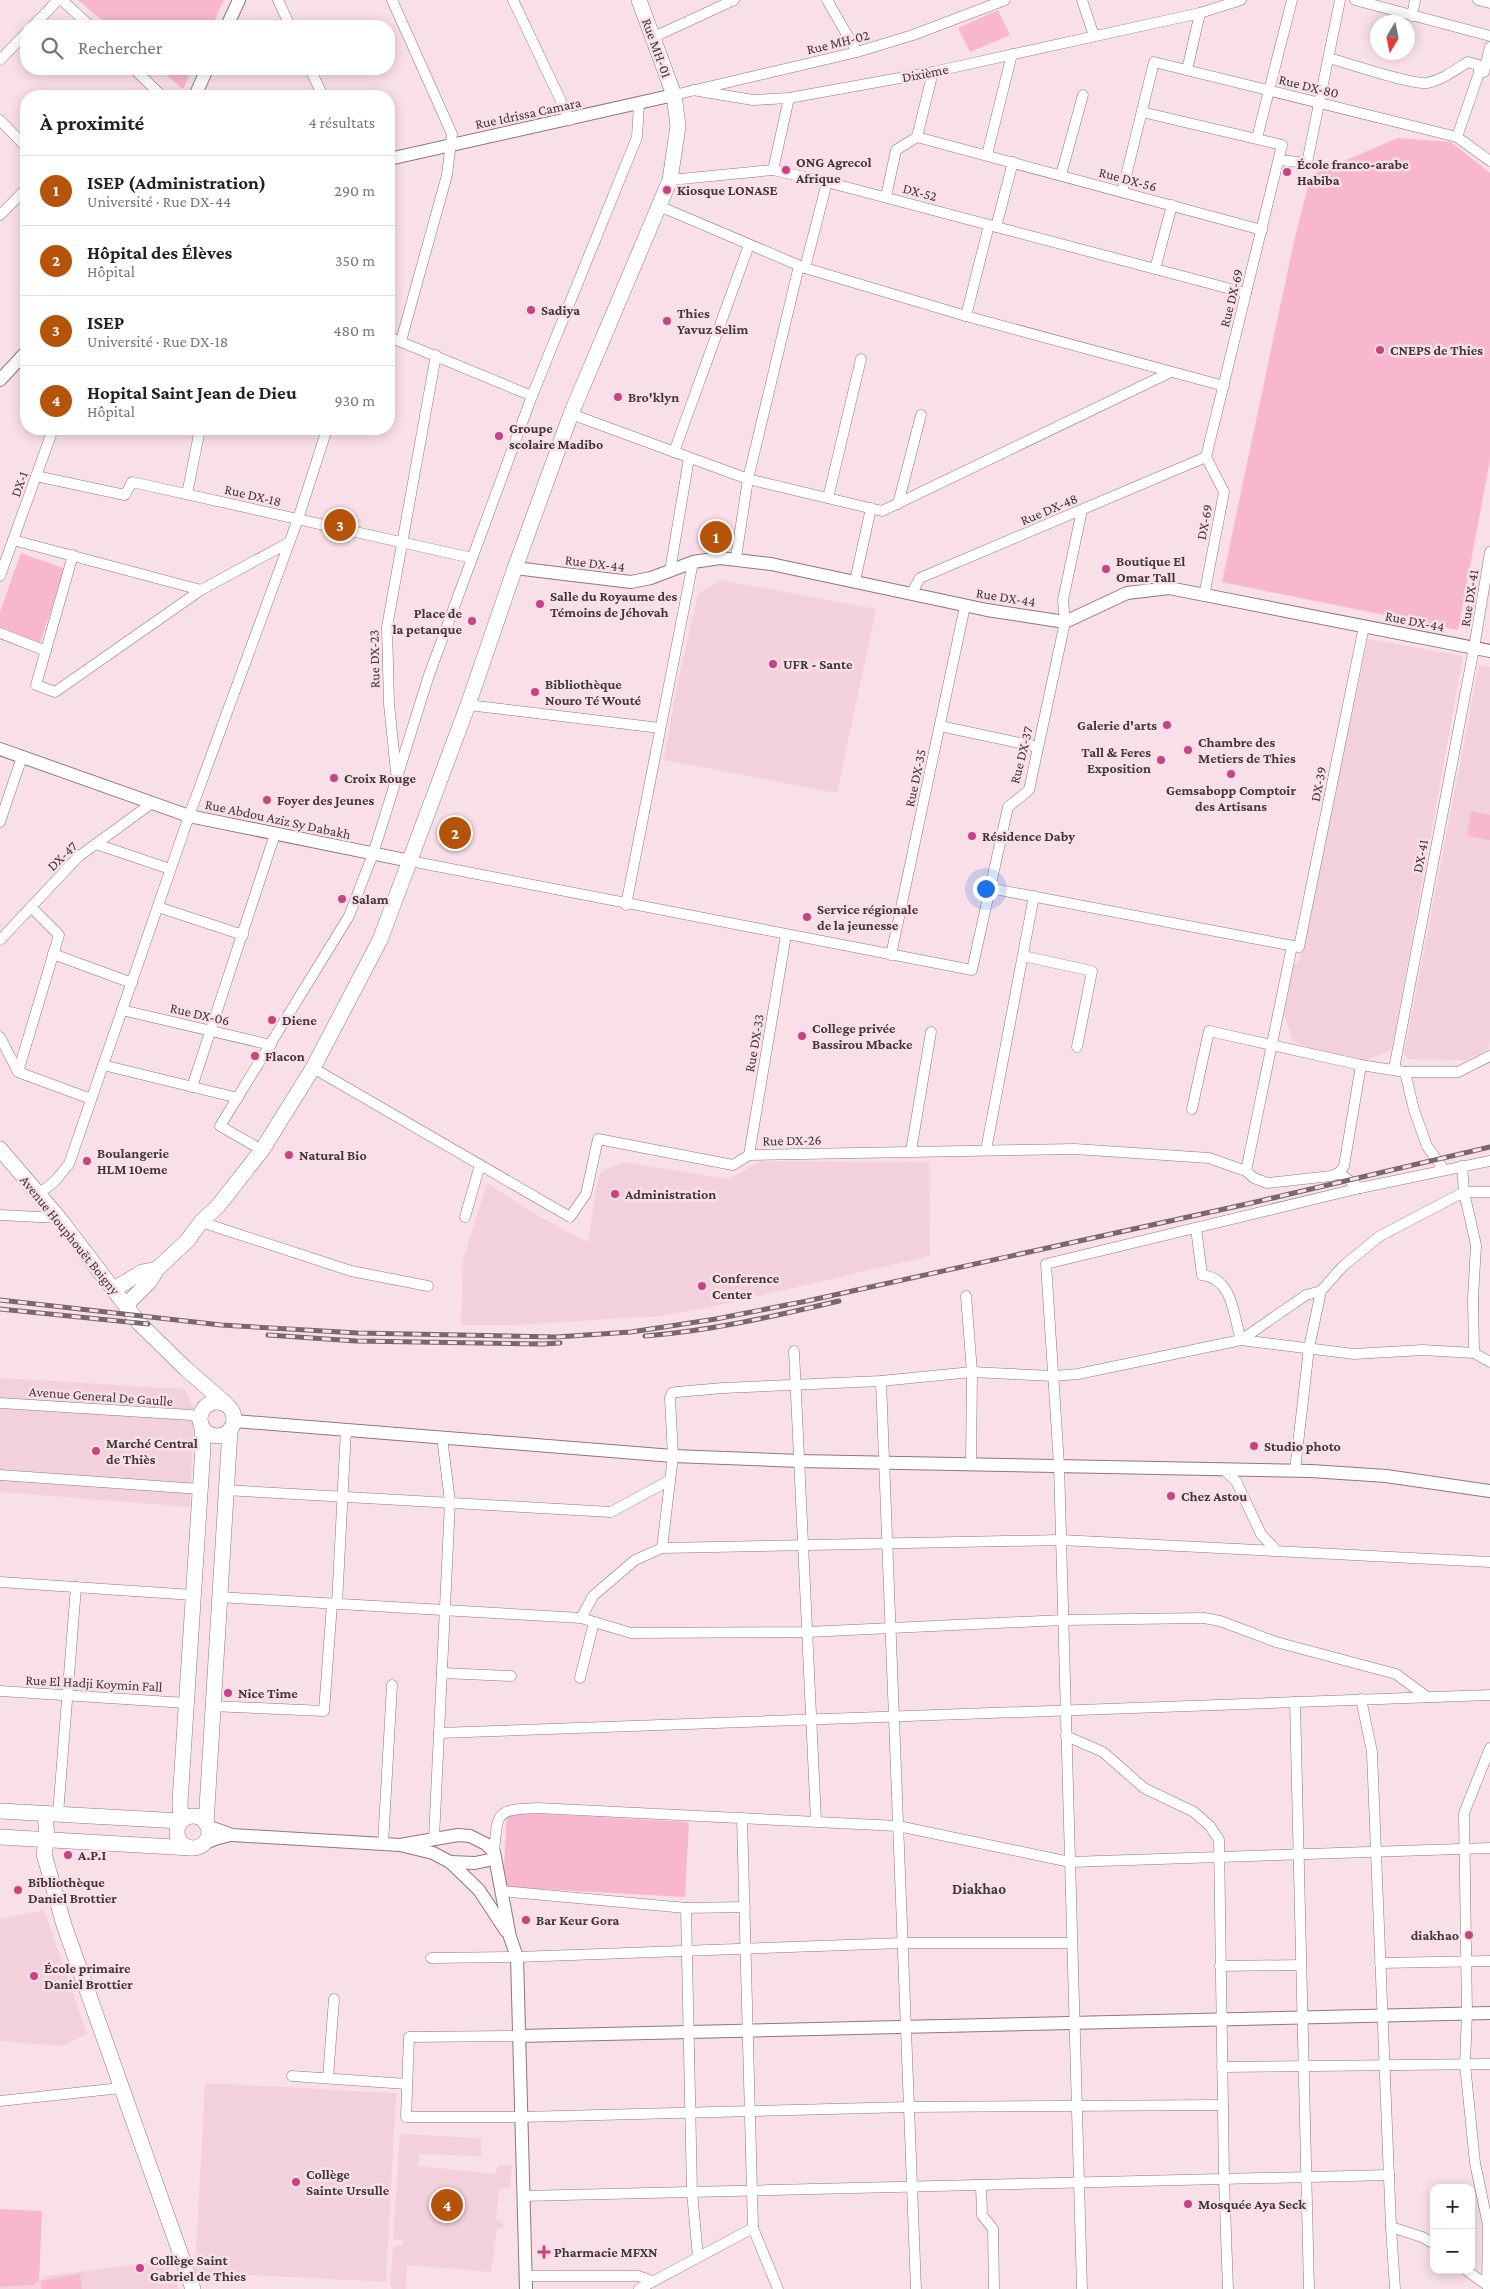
<!DOCTYPE html>
<html lang="fr">
<head>
<meta charset="utf-8">
<style>
  :root { --surface:#fff; --page:#f6f6f6; --text:#222; --muted:#767676; --line:#e0e0e0; --accent:#b45309 }
  body { margin:0; font-family:"Crimson Pro",serif; background:var(--page); color:var(--text) }
  .controls { position:absolute; right:15px; bottom:15px; display:grid; overflow:hidden; border-radius:10px; box-shadow:0 2px 12px #0003 }
  .controls button { width:45px; height:45px; display:grid; place-items:center; padding:0; border:0; border-bottom:1px solid var(--line); background:var(--surface); color:var(--text); font:25px sans-serif }
  .compass { position:absolute; left:1370px; top:15px; width:45px; height:45px; border-radius:50%; background:var(--surface); box-shadow:0 2px 12px #0003; rotate:190deg }
  .you { position:absolute; left:985px; top:888px; width:18px; height:18px; margin:-12px; border:4px solid #fff; border-radius:50%; background:#1a73e8; box-shadow:0 0 0 8px #1a73e833 }
  .badge { display:grid; place-items:center; width:32px; height:32px; border-radius:50%; background:var(--accent); color:#fff; font-size:16px; font-weight:700 }
  .pin { position:absolute; translate:-50% -50%; border:2px solid #fff; box-shadow:0 1px 5px #0006 }
  .list { margin:0; padding:0; list-style:none }
  h2 { display:flex; justify-content:space-between; align-items:center; height:65px; margin:0; padding:0 20px; font-size:21px }
  h2 small { font-size:16px; font-weight:400; color:var(--muted) }
  .list li { display:grid; grid-template-columns:32px 1fr auto; gap:15px; align-items:center; box-sizing:border-box; height:70px; padding:0 20px; border-top:1px solid var(--line) }
  .list b { display:block; font-size:19px; white-space:nowrap }
  .list p { margin:0; font-size:16px; white-space:nowrap; color:var(--muted) }
  .list em { font-size:16px; font-style:normal; color:var(--muted) }
  .icon { flex:none; width:28px; height:28px; fill:none; stroke:currentColor; stroke-width:2; stroke-linecap:round; stroke-linejoin:round }
  .map { position:relative; flex:none; width:1490px; height:2289px; overflow:hidden }
  .search { position:absolute; background:var(--surface); box-shadow:0 2px 12px #0003; left:20px; top:20px; width:375px; height:55px; display:flex; align-items:center; gap:12px; box-sizing:border-box; padding:0 18px; border-radius:20px; color:var(--muted); font-size:19px }
  .panel { position:absolute; background:var(--surface); box-shadow:0 2px 12px #0003; left:20px; top:90px; width:375px; height:345px; border-radius:20px }
  .map>svg:first-child { display:block }
</style>
</head>
<body>
<div class="map">
<svg width="1490" height="2289" viewBox="0 0 1490 2289">
  <rect width="100%" height="100%" fill="#f9dfe8"/>
  <g fill="#f2d1dc">
    <path d="M720 580 876 609 837 793 664 760 676 690 698 594Z"/>
    <path d="M1368 639 1463 656 1395 1033 1390 1051 1363 1061 1313 1050 1293 1041 1282 1008 1290 969 1299 961Z"/>
    <path d="M1479 665 1490 667V1040L1488 1050 1466 1060 1408 1059 1404 1054Z"/>
    <path d="M760 1161 929 1162 930 1256 711 1307 660 1316 514 1325H461L463 1260 487 1183 540 1217 588 1242 597 1184 601 1172 622 1162 729 1179Z"/>
    <path d="M0 1378 185 1389 194 1410 190 1507 0 1492Z"/>
    <path d="M44 1910 87 2034 61 2046 0 2041V1919Z"/>
    <path d="M205 2083 396 2093 386 2282 195 2272Z"/>
    <path d="M400 2134 481 2138V2156L419 2154 418 2166 495 2174 498 2165 512 2166 510 2188 499 2189 496 2220 502 2221 503 2228H497L491 2272 407 2265 406 2289H392L390 2285 393 2247 403 2245 402 2240H393Z"/>
    <path d="M168 2260 179 2289H0V2287L33 2285 47 2276Z"/>
  </g>
  <g fill="#f8b7cf">
    <path d="M78 0H224L212 26H109Z"/>
    <path d="M998 10 1010 35 970 52 958 28Z"/>
    <path d="M159 69H192L183 89Z"/>
    <path d="M1398 138 1451 142 1490 173V460L1458 630 1222 582 1294 241 1311 175Z"/>
    <path d="M21 553 65 569 40 643 0 628V612Z"/>
    <path d="M1471 811 1490 815V840L1467 836Z"/>
    <path d="M507 1812 689 1822 685 1897 503 1887Z"/>
    <path d="M0 2209 42 2211 39 2281 33 2285 0 2287Z"/>
    <path d="M80 2274 82 2289H42L40 2281Z"/>
  </g>
  <g fill="none" stroke-linecap="round" stroke-linejoin="round">
    <g stroke="#8e777f" stroke-width="11">
      <g id="minor">
        <path d="M62 0 90 26"/>
        <path d="M278 0 290 26"/>
        <path d="M392 0 452 134 447 175 401 341"/>
        <path d="M513 0 570 120"/>
        <path d="M827 0 857 52"/>
        <path d="M1082 0 1094 36"/>
        <path d="M1355 0 1490 36"/>
        <path d="M1478 0 1490 3"/>
        <path d="M1412 16 1415 0"/>
        <path d="M33 26 58 0"/>
        <path d="M654 37 734 0"/>
        <path d="M1329 58C1347 63 1411 85 1427 83 1442 80 1455 70 1468 62L1478 65 1479 73 1457 137"/>
        <path d="M0 60 26 33"/>
        <path d="M134 69 162 96"/>
        <path d="M310 69 323 96"/>
        <path d="M1187 70 1200 13"/>
        <path d="M1484 72 1490 47"/>
        <path d="M693 90 753 100 789 98 933 72 1200 13 1241 0"/>
        <path d="M674 95 857 52 913 35 1005 0"/>
        <path d="M1142 112 1282 145 1206 457"/>
        <path d="M0 120 26 147"/>
        <path d="M917 137 933 72"/>
        <path d="M1257 138 1292 0"/>
        <path d="M987 155 1012 54"/>
        <path d="M1279 160 1307 163 1340 0"/>
        <path d="M773 170 789 98"/>
        <path d="M1061 175 1083 95"/>
        <path d="M670 180 773 170 827 182 1246 293"/>
        <path d="M1122 192 1154 62 1457 137 1490 161"/>
        <path d="M886 197 896 150 917 137 1262 230"/>
        <path d="M659 206 805 268 966 316 1224 386"/>
        <path d="M0 215 26 189"/>
        <path d="M996 227 1013 162"/>
        <path d="M805 268 827 182"/>
        <path d="M1155 269 1172 205"/>
        <path d="M966 316 989 225"/>
        <path d="M389 337 532 396"/>
        <path d="M571 414 748 479 882 511 1171 372"/>
        <path d="M674 452 749 245"/>
        <path d="M36 476 125 495 132 482 472 558"/>
        <path d="M187 494 200 429"/>
        <path d="M828 498 861 359"/>
        <path d="M898 504 921 415"/>
        <path d="M13 540 201 590"/>
        <path d="M73 555 36 685 55 692 201 590 288 543"/>
        <path d="M736 558 748 479 799 266"/>
        <path d="M670 571 689 458"/>
        <path d="M0 576 53 429"/>
        <path d="M855 581 871 508"/>
        <path d="M911 594 920 578 1206 457"/>
        <path d="M1204 596 1224 492 1206 457"/>
        <path d="M0 633 46 651"/>
        <path d="M468 705 660 728"/>
        <path d="M940 726 1038 747"/>
        <path d="M396 772 389 704 387 627 436 355"/>
        <path d="M0 822 22 757"/>
        <path d="M96 844 170 869"/>
        <path d="M410 861 972 970 1008 807 1029 790 1065 622 1063 600 1082 510"/>
        <path d="M989 888 1299 947 1364 626"/>
        <path d="M626 905 693 562"/>
        <path d="M158 907 243 935"/>
        <path d="M0 940 78 857 152 803"/>
        <path d="M53 954 132 983"/>
        <path d="M891 955 965 606"/>
        <path d="M1023 956 1092 971 1077 1047"/>
        <path d="M122 1010 271 1045"/>
        <path d="M0 1037 18 1072 91 1099"/>
        <path d="M103 1065 238 1098"/>
        <path d="M313 1068 570 1217 586 1194 598 1139 733 1165 749 1155 1075 1149 1209 1158 1246 1171 1254 1178 1267 1183 1331 1176 1339 1173 1344 1166 1361 1065"/>
        <path d="M1394 1069 1474 648 1490 552"/>
        <path d="M18 1072 59 935 31 907"/>
        <path d="M1405 1072 1414 1110 1427 1146 1444 1170"/>
        <path d="M192 1087 275 834"/>
        <path d="M1192 1109 1209 1031 1361 1065 1405 1072H1458L1490 1056"/>
        <path d="M262 1150 220 1126 349 916 373 854 429 675 532 396 637 137 639 104"/>
        <path d="M986 1150 1034 896"/>
        <path d="M911 1151 931 1032"/>
        <path d="M749 1155 786 935"/>
        <path d="M1246 1171 1292 946"/>
        <path d="M1339 1173 1360 1188"/>
        <path d="M1490 1192H1464L1476 1245 1473 1299 1474 1353 1490 1362"/>
        <path d="M39 1194 55 1181 69 1164 189 816 298 519 327 429"/>
        <path d="M0 1215 59 1218"/>
        <path d="M465 1217 480 1165"/>
        <path d="M201 1222 351 1271 428 1286"/>
        <path d="M1196 1228 1202 1275C1234 1279 1233 1316 1241 1340"/>
        <path d="M966 1296 972 1372 971 1463"/>
        <path d="M1241 1340 1306 1295 1321 1291"/>
        <path d="M794 1351 816 1821"/>
        <path d="M881 1381 916 2289"/>
        <path d="M0 1403 191 1415 200 1418"/>
        <path d="M1224 1470 1236 1481 1261 1534 1276 1550"/>
        <path d="M1295 1470 1309 1348 1321 1291 1343 1266 1380 1236 1464 1192 1462 1166"/>
        <path d="M0 1475 200 1489"/>
        <path d="M225 1490 611 1512 670 1480"/>
        <path d="M662 1548 673 1456 670 1398 672 1393 677 1392 723 1388 881 1381 972 1372 1053 1376 1078 1374 1241 1340 1354 1354 1423 1350 1474 1353"/>
        <path d="M0 1582 193 1595"/>
        <path d="M219 1597 581 1618 631 1633 807 1632 1063 1620 1204 1618 1220 1621 1276 1642 1396 1674 1427 1697"/>
        <path d="M337 1604 346 1429"/>
        <path d="M581 1618 593 1596 635 1560 662 1548 1061 1540 1490 1562"/>
        <path d="M442 1673 511 1676"/>
        <path d="M580 1678 594 1622"/>
        <path d="M0 1691 186 1703"/>
        <path d="M1361 1699 1372 1752 1391 2227 1395 2289"/>
        <path d="M1295 1702 1309 2289"/>
        <path d="M212 1706 324 1711 332 1604"/>
        <path d="M439 1733 1490 1695"/>
        <path d="M1066 1736 1103 1752 1144 1788 1194 1812 1210 1826 1219 1840 1224 2179 1228 2289"/>
        <path d="M58 1814 76 1587"/>
        <path d="M742 1818 753 2228 778 2289"/>
        <path d="M434 1838 450 1502 442 1437"/>
        <path d="M383 1844 392 1685"/>
        <path d="M494 1852C498 1811 495 1810 537 1808L898 1826 1070 1862 1490 1848"/>
        <path d="M501 1891 686 1908"/>
        <path d="M431 1958 517 1957 903 1943H1072"/>
        <path d="M1380 1963 1490 1961"/>
        <path d="M1220 1966 1301 1965"/>
        <path d="M519 2036 409 2037 406 2117H521L909 2107 1223 2105"/>
        <path d="M1222 2067 1490 2064"/>
        <path d="M292 2076 407 2084"/>
        <path d="M328 2078 334 1999"/>
        <path d="M0 2101 121 2088"/>
        <path d="M981 2185 982 2215 993 2229 994 2289"/>
        <path d="M523 2196 1389 2175"/>
        <path d="M1391 2227 1422 2237 1434 2244"/>
        <path d="M698 2257 692 2192 686 1908 745 1907"/>
        <path d="M1466 2270 1487 2285"/>
        <path d="M526 2276H638L653 2281"/>
        <path d="M639 2289 753 2228"/>
        <path d="M1082 2289 1059 1465 1046 1264 1360 1188 1490 1161"/>
        <path d="M1489 2289 1487 2285 1488 2225 1475 2163 1465 2064 1467 2013 1464 1813 1490 1748"/>
      </g>
    </g>
    <g stroke="#8e777f" stroke-width="14">
      <g id="tertiary">
        <path d="M227 26 239 0"/>
        <path d="M195 96 207 69"/>
        <path d="M389 159 674 95"/>
        <path d="M0 380 26 352"/>
        <path d="M515 568 631 582 651 578 693 562 720 558 771 564 987 610 1065 622 1127 593 1169 588 1490 651"/>
        <path d="M0 749 189 816 410 861"/>
        <path d="M235 1421 673 1456 799 1461 1311 1471 1386 1476 1490 1491"/>
        <path d="M207 1826 232 1835 400 1845 433 1853 450 1862 479 1890 506 1931"/>
        <path d="M203 1844 215 1839 230 1835"/>
        <path d="M400 1845 458 1835 470 1836 486 1844 494 1852 510 1937 517 1957 526 2289"/>
        <path d="M450 1862 475 1863 494 1859"/>
        <path d="M519 2036 1490 2013"/>
      </g>
    </g>
    <g stroke="#8e777f" stroke-width="16">
      <g id="secondary">
        <path d="M0 1149 59 1218 139 1323 186 1369 224 1402"/>
        <path d="M114 1289 142 1272 157 1269"/>
        <path d="M126 1305 150 1281 157 1269 187 1241 201 1222 218 1206 262 1150 313 1068 380 940 468 705 515 568 571 414 670 180 678 126 674 95 639 0"/>
        <circle cx="217" cy="1419" r="17"/>
        <path d="M0 1811 181 1821 180 1802 203 1447 202 1427"/>
        <path d="M45 1813 47 1838 44 1854 64 1925 193 2289"/>
        <circle cx="193" cy="1832" r="16"/>
        <path d="M206 1824 230 1430"/>
        <path d="M0 1837 191 1848"/>
      </g>
    </g>
    <use href="#minor" stroke="#fff" stroke-width="10"/>
    <use href="#tertiary" stroke="#fff" stroke-width="12"/>
    <use href="#secondary" stroke="#fff" stroke-width="15"/>
    <g stroke="#77686d" stroke-width="5">
      <g id="rail">
        <path d="M0 1300 221 1325 358 1333 556 1337 631 1332 716 1319 807 1301 1247 1204 1490 1147"/>
        <path d="M0 1309 148 1324"/>
        <path d="M268 1335 356 1341 542 1344 560 1343"/>
        <path d="M645 1336C710 1331 775 1316 839 1301"/>
      </g>
    </g>
    <use href="#rail" stroke="#f9dfe8" stroke-width="3" stroke-dasharray="9" stroke-linecap="butt"/>
  </g>
  <g fill="#c94281" stroke="#f9dfe8" stroke-width="2">
    <circle cx="786" cy="170" r="5"/>
    <circle cx="1287" cy="172" r="5"/>
    <circle cx="667" cy="190" r="5"/>
    <circle cx="531" cy="310" r="5"/>
    <circle cx="667" cy="321" r="5"/>
    <circle cx="1380" cy="350" r="5"/>
    <circle cx="618" cy="397" r="5"/>
    <circle cx="499" cy="436" r="5"/>
    <circle cx="1106" cy="569" r="5"/>
    <circle cx="540" cy="604" r="5"/>
    <circle cx="472" cy="621" r="5"/>
    <circle cx="773" cy="664" r="5"/>
    <circle cx="535" cy="692" r="5"/>
    <circle cx="1167" cy="725" r="5"/>
    <circle cx="1188" cy="750" r="5"/>
    <circle cx="1161" cy="760" r="5"/>
    <circle cx="1231" cy="774" r="5"/>
    <circle cx="334" cy="778" r="5"/>
    <circle cx="267" cy="800" r="5"/>
    <circle cx="972" cy="836" r="5"/>
    <circle cx="342" cy="899" r="5"/>
    <circle cx="807" cy="917" r="5"/>
    <circle cx="272" cy="1020" r="5"/>
    <circle cx="802" cy="1036" r="5"/>
    <circle cx="255" cy="1056" r="5"/>
    <circle cx="289" cy="1155" r="5"/>
    <circle cx="87" cy="1161" r="5"/>
    <circle cx="615" cy="1194" r="5"/>
    <circle cx="702" cy="1286" r="5"/>
    <circle cx="1254" cy="1446" r="5"/>
    <circle cx="96" cy="1451" r="5"/>
    <circle cx="1171" cy="1496" r="5"/>
    <circle cx="228" cy="1693" r="5"/>
    <circle cx="68" cy="1855" r="5"/>
    <circle cx="18" cy="1890" r="5"/>
    <circle cx="526" cy="1920" r="5"/>
    <circle cx="1469" cy="1935" r="5"/>
    <circle cx="34" cy="1976" r="5"/>
    <circle cx="296" cy="2182" r="5"/>
    <circle cx="1188" cy="2204" r="5"/>
    <path d="M541.5 2244.5h5v5h5v5h-5v5h-5v-5h-5v-5h5z"/>
    <circle cx="140" cy="2268" r="5"/>
  </g>
  <g text-anchor="middle" dominant-baseline="central" stroke-width="5" stroke-linejoin="round" paint-order="stroke">
    <g font-size="14" fill="#41373a" stroke="#f9dfe8">
      <text transform="translate(838 42) rotate(-14)">Rue MH-02</text>
      <text transform="translate(657 48) rotate(70)">Rue MH-01</text>
      <text transform="translate(925 73) rotate(-11)">Dixième</text>
      <text transform="translate(1309 86) rotate(14)">Rue DX-80</text>
      <text transform="translate(528 113) rotate(-12)">Rue Idrissa Camara</text>
      <text transform="translate(1128 179) rotate(15)">Rue DX-56</text>
      <text transform="translate(920 192) rotate(15)">DX-52</text>
      <text transform="translate(1231 298) rotate(-76)">Rue DX-69</text>
      <text transform="translate(19 484) rotate(-70)">DX-1</text>
      <text transform="translate(253 495) rotate(13)">Rue DX-18</text>
      <text transform="translate(1049 509) rotate(-23)">Rue DX-48</text>
      <text transform="translate(1204 522) rotate(-79)">DX-69</text>
      <text transform="translate(595 563) rotate(7)">Rue DX-44</text>
      <text transform="translate(1006 597) rotate(9)">Rue DX-44</text>
      <text transform="translate(1469 598) rotate(-81)">Rue DX-41</text>
      <text transform="translate(1415 621) rotate(11)">Rue DX-44</text>
      <text transform="translate(374 659) rotate(-91)">Rue DX-23</text>
      <text transform="translate(1021 755) rotate(-76)">Rue DX-37</text>
      <text transform="translate(915 778) rotate(-78)">Rue DX-35</text>
      <text transform="translate(1318 784) rotate(-79)">DX-39</text>
      <text transform="translate(278 819) rotate(12)">Rue Abdou Aziz Sy Dabakh</text>
      <text transform="translate(62 856) rotate(-44)">DX-47</text>
      <text transform="translate(1420 856) rotate(-79)">DX-41</text>
      <text transform="translate(200 1014) rotate(13)">Rue DX-06</text>
      <text transform="translate(754 1043) rotate(-80)">Rue DX-33</text>
      <text transform="translate(792 1140) rotate(-1)">Rue DX-26</text>
      <text transform="translate(70 1235) rotate(51)">Avenue Houphouët Boigny</text>
      <text transform="translate(101 1396) rotate(4)">Avenue General De Gaulle</text>
      <text transform="translate(94 1683) rotate(3)">Rue El Hadji Koymin Fall</text>
    </g>
    <g font-size="14" font-weight="bold" fill="#41373a" stroke="#f9dfe8" text-anchor="start">
      <text x="796" y="162">ONG Agrecol<tspan x="796" dy="16">Afrique</tspan></text>
      <text x="1297" y="164">École franco-arabe<tspan x="1297" dy="16">Habiba</tspan></text>
      <text x="677" y="190">Kiosque LONASE</text>
      <text x="541" y="310">Sadiya</text>
      <text x="677" y="313">Thies<tspan x="677" dy="16">Yavuz Selim</tspan></text>
      <text x="1390" y="350">CNEPS de Thies</text>
      <text x="628" y="397">Bro'klyn</text>
      <text x="509" y="428">Groupe<tspan x="509" dy="16">scolaire Madibo</tspan></text>
      <text x="1116" y="561">Boutique El<tspan x="1116" dy="16">Omar Tall</tspan></text>
      <text x="550" y="596">Salle du Royaume des<tspan x="550" dy="16">Témoins de Jéhovah</tspan></text>
      <text x="462" y="613" text-anchor="end">Place de<tspan x="462" dy="16">la petanque</tspan></text>
      <text x="783" y="664">UFR - Sante</text>
      <text x="545" y="684">Bibliothèque<tspan x="545" dy="16">Nouro Té Wouté</tspan></text>
      <text x="1157" y="725" text-anchor="end">Galerie d'arts</text>
      <text x="1198" y="742">Chambre des<tspan x="1198" dy="16">Metiers de Thies</tspan></text>
      <text x="1151" y="752" text-anchor="end">Tall &amp; Feres<tspan x="1151" dy="16">Exposition</tspan></text>
      <text x="344" y="778">Croix Rouge</text>
      <text x="1231" y="790" text-anchor="middle">Gemsabopp Comptoir<tspan x="1231" dy="16">des Artisans</tspan></text>
      <text x="277" y="800">Foyer des Jeunes</text>
      <text x="982" y="836">Résidence Daby</text>
      <text x="352" y="899">Salam</text>
      <text x="817" y="909">Service régionale<tspan x="817" dy="16">de la jeunesse</tspan></text>
      <text x="282" y="1020">Diene</text>
      <text x="812" y="1028">College privée<tspan x="812" dy="16">Bassirou Mbacke</tspan></text>
      <text x="265" y="1056">Flacon</text>
      <text x="97" y="1153">Boulangerie<tspan x="97" dy="16">HLM 10eme</tspan></text>
      <text x="299" y="1155">Natural Bio</text>
      <text x="625" y="1194">Administration</text>
      <text x="712" y="1278">Conference<tspan x="712" dy="16">Center</tspan></text>
      <text x="106" y="1443">Marché Central<tspan x="106" dy="16">de Thiès</tspan></text>
      <text x="1264" y="1446">Studio photo</text>
      <text x="1181" y="1496">Chez Astou</text>
      <text x="238" y="1693">Nice Time</text>
      <text x="78" y="1855">A.P.I</text>
      <text x="28" y="1882">Bibliothèque<tspan x="28" dy="16">Daniel Brottier</tspan></text>
      <text x="536" y="1920">Bar Keur Gora</text>
      <text x="1459" y="1935" text-anchor="end">diakhao</text>
      <text x="44" y="1968">École primaire<tspan x="44" dy="16">Daniel Brottier</tspan></text>
      <text x="306" y="2174">Collège<tspan x="306" dy="16">Sainte Ursulle</tspan></text>
      <text x="1198" y="2204">Mosquée Aya Seck</text>
      <text x="554" y="2252">Pharmacie MFXN</text>
      <text x="150" y="2260">Collège Saint<tspan x="150" dy="16">Gabriel de Thies</tspan></text>
    </g>
    <g font-size="15" font-weight="bold" fill="#41373a" stroke="#f9dfe8">
      <text x="979" y="1889">Diakhao</text>
    </g>
  </g>
</svg>
<div class="controls">
<button>+</button>
<button>−</button>
</div>
<svg class="compass" viewBox="-18 -18 36 36"><path d="M0-13l5 13h-10z" fill="#e53935"/><path d="M0 13l5-13h-10z" fill="#767676"/></svg>
<div class="you"></div>
<div class="pin badge" style="left:716px;top:537px">1</div>
<div class="pin badge" style="left:455px;top:833px">2</div>
<div class="pin badge" style="left:340px;top:525px">3</div>
<div class="pin badge" style="left:447px;top:2205px">4</div>
<div class="search"><svg class="icon" aria-label="search" viewBox="0 0 24 24"><circle cx="10" cy="10" r="6"/><path d="M15 15l6 6"/></svg>Rechercher</div>
<section class="panel">
<h2>À proximité<small>4 résultats</small></h2>
<ul class="list">
<li><span class="badge">1</span><div><b>ISEP (Administration)</b><p>Université · Rue DX-44</p></div><em>290 m</em></li>
<li><span class="badge">2</span><div><b>Hôpital des Élèves</b><p>Hôpital</p></div><em>350 m</em></li>
<li><span class="badge">3</span><div><b>ISEP</b><p>Université · Rue DX-18</p></div><em>480 m</em></li>
<li><span class="badge">4</span><div><b>Hopital Saint Jean de Dieu</b><p>Hôpital</p></div><em>930 m</em></li>
</ul>
</section>
</div>
</body>
</html>
